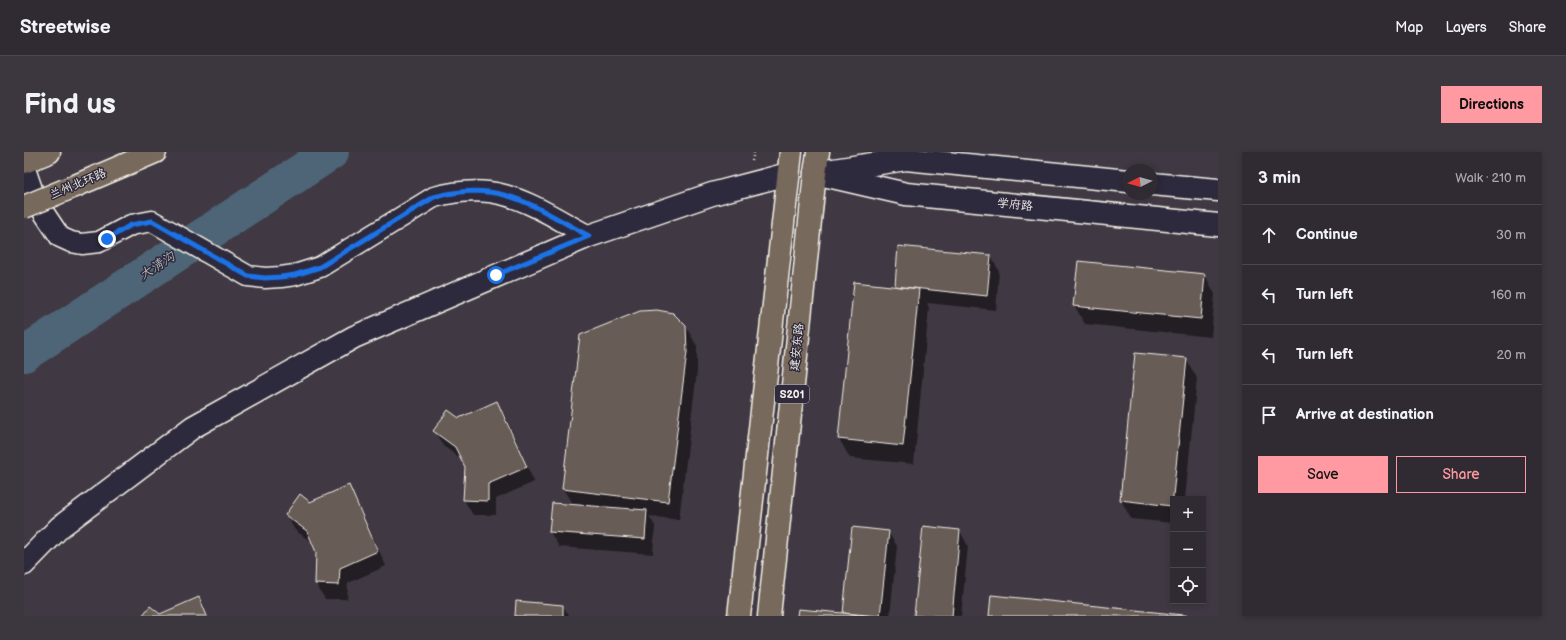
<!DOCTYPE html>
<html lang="en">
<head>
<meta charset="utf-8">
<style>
  :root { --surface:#302b33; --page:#3c373f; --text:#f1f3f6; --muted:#a8a7ac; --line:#4b474e; --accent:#ff9aa2 }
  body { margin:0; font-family:"Balsamiq Sans","LXGW WenKai TC",sans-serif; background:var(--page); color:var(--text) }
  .controls { position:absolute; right:12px; bottom:12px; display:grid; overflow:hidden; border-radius:0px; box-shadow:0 2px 6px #0003 }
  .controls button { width:36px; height:36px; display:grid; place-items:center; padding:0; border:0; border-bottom:1px solid var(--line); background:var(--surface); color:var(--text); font:20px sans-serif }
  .compass { position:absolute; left:1098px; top:12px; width:36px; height:36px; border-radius:50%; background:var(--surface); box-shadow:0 2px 6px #0003; rotate:264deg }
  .stop { position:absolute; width:12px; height:12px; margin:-9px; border:3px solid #1a73e8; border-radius:50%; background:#fff }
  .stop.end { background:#1a73e8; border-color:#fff; box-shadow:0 1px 4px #0008 }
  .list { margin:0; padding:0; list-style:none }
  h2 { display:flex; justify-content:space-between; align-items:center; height:52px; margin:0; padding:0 16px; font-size:17px }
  h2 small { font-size:13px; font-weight:400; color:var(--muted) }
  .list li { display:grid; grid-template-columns:26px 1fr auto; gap:12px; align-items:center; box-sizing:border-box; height:60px; padding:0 16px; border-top:1px solid var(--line) }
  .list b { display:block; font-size:15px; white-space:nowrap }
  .list em { font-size:13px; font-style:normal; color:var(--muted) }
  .actions { display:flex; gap:8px; padding:12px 16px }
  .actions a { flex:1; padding:9px 0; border:1px solid var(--accent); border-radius:0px; text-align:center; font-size:14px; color:var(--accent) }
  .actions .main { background:var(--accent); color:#111 }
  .icon { flex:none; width:22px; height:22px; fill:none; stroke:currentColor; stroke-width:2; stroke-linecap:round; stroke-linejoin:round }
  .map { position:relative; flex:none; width:1194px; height:464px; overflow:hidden; border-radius:0px }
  header { display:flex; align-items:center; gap:24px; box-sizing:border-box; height:56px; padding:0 20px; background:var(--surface); border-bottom:1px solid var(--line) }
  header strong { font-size:19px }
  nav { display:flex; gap:22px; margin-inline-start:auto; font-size:14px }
  .intro { display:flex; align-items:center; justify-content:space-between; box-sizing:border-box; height:96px; padding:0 24px }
  h1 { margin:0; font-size:28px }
  .button { padding:10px 18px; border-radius:0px; background:var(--accent); color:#111; font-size:14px; font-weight:700 }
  main { display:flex; gap:24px; padding:0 24px }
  aside { flex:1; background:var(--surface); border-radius:0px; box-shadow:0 2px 6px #0003 }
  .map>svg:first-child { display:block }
</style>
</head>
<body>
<header>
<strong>Streetwise</strong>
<nav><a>Map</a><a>Layers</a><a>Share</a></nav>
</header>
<div class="intro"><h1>Find us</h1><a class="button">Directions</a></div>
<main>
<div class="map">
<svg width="1194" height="464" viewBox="0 0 1194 464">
  <rect width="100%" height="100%" fill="#403944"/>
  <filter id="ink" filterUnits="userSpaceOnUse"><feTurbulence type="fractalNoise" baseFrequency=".025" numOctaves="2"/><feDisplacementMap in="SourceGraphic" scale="8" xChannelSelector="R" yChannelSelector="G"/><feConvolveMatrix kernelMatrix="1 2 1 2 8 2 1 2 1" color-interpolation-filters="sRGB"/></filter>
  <g filter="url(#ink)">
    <g fill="#0007">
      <path d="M967 104 975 119 972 158 903 151 905 156 890 312 826 306 815 287 872 135V134Z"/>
      <path d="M1181 123 1191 142 1187 185 1061 172 1050 153Z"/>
      <path d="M662 175 673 194V219L655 368 625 364 631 374 629 402 535 395 526 380 529 352 549 353 539 337Z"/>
      <path d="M1162 207 1173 226 1161 347H1149V371L1107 367 1097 348Z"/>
      <path d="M473 250 482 265 510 330 472 347V363H449L440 348 442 315 439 308 419 294 411 279Z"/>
      <path d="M324 334 333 349 362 414 324 431 323 447H301L292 432 293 400 290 392 271 378 262 363Z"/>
      <path d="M829 376 864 380 873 394 866 464H774L820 463Z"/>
      <path d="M936 379 944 394 937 464H891Z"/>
      <path d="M539 454 545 464H492Z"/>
    </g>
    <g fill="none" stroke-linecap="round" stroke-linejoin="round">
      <path stroke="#4d6576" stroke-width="36" d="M0 202 307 0"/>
    </g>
    <g fill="#675b56" stroke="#f4f1e8">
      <path d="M874 94 967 103 963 144 871 134Z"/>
      <path d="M1054 109 1181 122 1177 167 1049 154Z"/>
      <path d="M830 130 895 137 879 294 814 287Z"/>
      <path d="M633 158 649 161 662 174 663 200 644 350 538 337 556 183 616 159Z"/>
      <path d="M1111 201 1163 206 1148 354 1096 348Z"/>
      <path d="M473 249 503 315 464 332V349L439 348 441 315 431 295 409 279 424 258 435 266Z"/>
      <path d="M325 333 354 399 316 416 315 433 291 432 292 400 283 379 261 363 276 342 286 350Z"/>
      <path d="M528 351 623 358 621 387 525 380Z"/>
      <path d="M899 374 936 378 928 464H890Z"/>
      <path d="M828 375 865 379 856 464 819 461Z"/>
      <path d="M967 443 1169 464H965Z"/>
      <path d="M175 445 183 464H118L126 454 136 462Z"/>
      <path d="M492 449 539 453V464H491Z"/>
      <path d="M774 457 819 461 844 464H773Z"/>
    </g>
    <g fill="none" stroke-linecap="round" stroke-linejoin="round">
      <g stroke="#f4f1e8" stroke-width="23">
        <path id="minor" d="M0 14 12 49 36 85 47 90 58 92 75 90 107 73 128 69 224 124 241 126 257 125 271 123 296 115 410 45C478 27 508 54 565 84"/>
      </g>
      <g stroke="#f4f1e8" stroke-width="25">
        <g id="tertiary">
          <path d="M803 19 882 7 1104 29"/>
          <path d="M791 21 882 42 1194 73"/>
          <path d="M1128 32 1194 38"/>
        </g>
      </g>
      <g stroke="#f4f1e8" stroke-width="25">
        <path id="secondary" d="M0 412 36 375 169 275 330 185 565 84 688 42 764 22"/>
      </g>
      <g stroke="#f4f1e8" stroke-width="25">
        <g id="primary">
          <path d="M715 464 767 0"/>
          <path d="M745 464 791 21 794 0"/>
        </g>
      </g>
      <g stroke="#f4f1e8" stroke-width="25">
        <g id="trunk">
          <path d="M0 10 25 0"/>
          <path d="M51 34 131 0"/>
        </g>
      </g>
      <path stroke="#f4f1e8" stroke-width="2.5" stroke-dasharray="1 3" stroke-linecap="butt" d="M728 9 730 0"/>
      <use href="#minor" stroke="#2f2a3d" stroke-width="20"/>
      <use href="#tertiary" stroke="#2f2a3d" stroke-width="22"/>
      <use href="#secondary" stroke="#2f2a3d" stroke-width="22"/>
      <use href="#primary" stroke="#77695c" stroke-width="22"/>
      <use href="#trunk" stroke="#77695c" stroke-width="22"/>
      <g stroke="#f4f1e8" stroke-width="25" stroke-linecap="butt">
        <path id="trunk-bridge" d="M0 55 51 34"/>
      </g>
      <use href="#trunk-bridge" stroke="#77695c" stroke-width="22"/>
    </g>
  </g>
  <g fill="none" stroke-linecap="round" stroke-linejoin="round" filter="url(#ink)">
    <path stroke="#1a73e8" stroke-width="5" d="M83 87 107 73 128 69 224 124 241 126 257 125 271 123 296 115 410 45C478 27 508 54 565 84L472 123"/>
  </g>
  <g text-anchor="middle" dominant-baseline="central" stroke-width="3" stroke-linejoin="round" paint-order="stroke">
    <rect fill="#2f2a3d" stroke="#b9b5b5" stroke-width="1" x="751" y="233" width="34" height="18" rx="3"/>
    <g font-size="11" font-weight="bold" fill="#f4f1e8">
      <text x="768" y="242">S201</text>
    </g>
    <g font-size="12" fill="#f4f1e8" stroke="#2f2a3d">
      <text transform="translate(54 32) rotate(-23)">兰州北环路</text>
      <text transform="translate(991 53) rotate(6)">学府路</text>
      <text transform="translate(773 195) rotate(-84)">建安东路</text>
    </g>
    <g font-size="13" font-style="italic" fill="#b1b9ba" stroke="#2f2a3d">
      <text transform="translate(133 114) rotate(-33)">大清沟</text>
    </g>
  </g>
</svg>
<div class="controls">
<button>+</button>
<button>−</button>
<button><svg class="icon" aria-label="locate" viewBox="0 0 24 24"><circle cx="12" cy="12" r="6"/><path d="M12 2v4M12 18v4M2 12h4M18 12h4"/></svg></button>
</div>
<svg class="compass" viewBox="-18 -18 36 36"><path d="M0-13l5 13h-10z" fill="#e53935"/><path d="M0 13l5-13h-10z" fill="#a8a7ac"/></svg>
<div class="stop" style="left:472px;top:123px"></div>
<div class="stop end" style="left:83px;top:87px"></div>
</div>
<aside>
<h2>3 min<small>Walk · 210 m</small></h2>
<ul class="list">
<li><svg class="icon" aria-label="ahead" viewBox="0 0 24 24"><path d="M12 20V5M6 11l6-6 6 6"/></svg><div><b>Continue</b></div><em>30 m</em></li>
<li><svg class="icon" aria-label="left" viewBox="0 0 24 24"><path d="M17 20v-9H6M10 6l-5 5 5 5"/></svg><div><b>Turn left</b></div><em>160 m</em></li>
<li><svg class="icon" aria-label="left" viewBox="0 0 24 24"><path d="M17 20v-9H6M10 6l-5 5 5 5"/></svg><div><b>Turn left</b></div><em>20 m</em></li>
<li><svg class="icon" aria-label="arrive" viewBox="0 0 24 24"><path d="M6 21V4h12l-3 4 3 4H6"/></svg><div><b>Arrive at destination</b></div></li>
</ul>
<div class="actions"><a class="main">Save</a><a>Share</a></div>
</aside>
</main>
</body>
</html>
